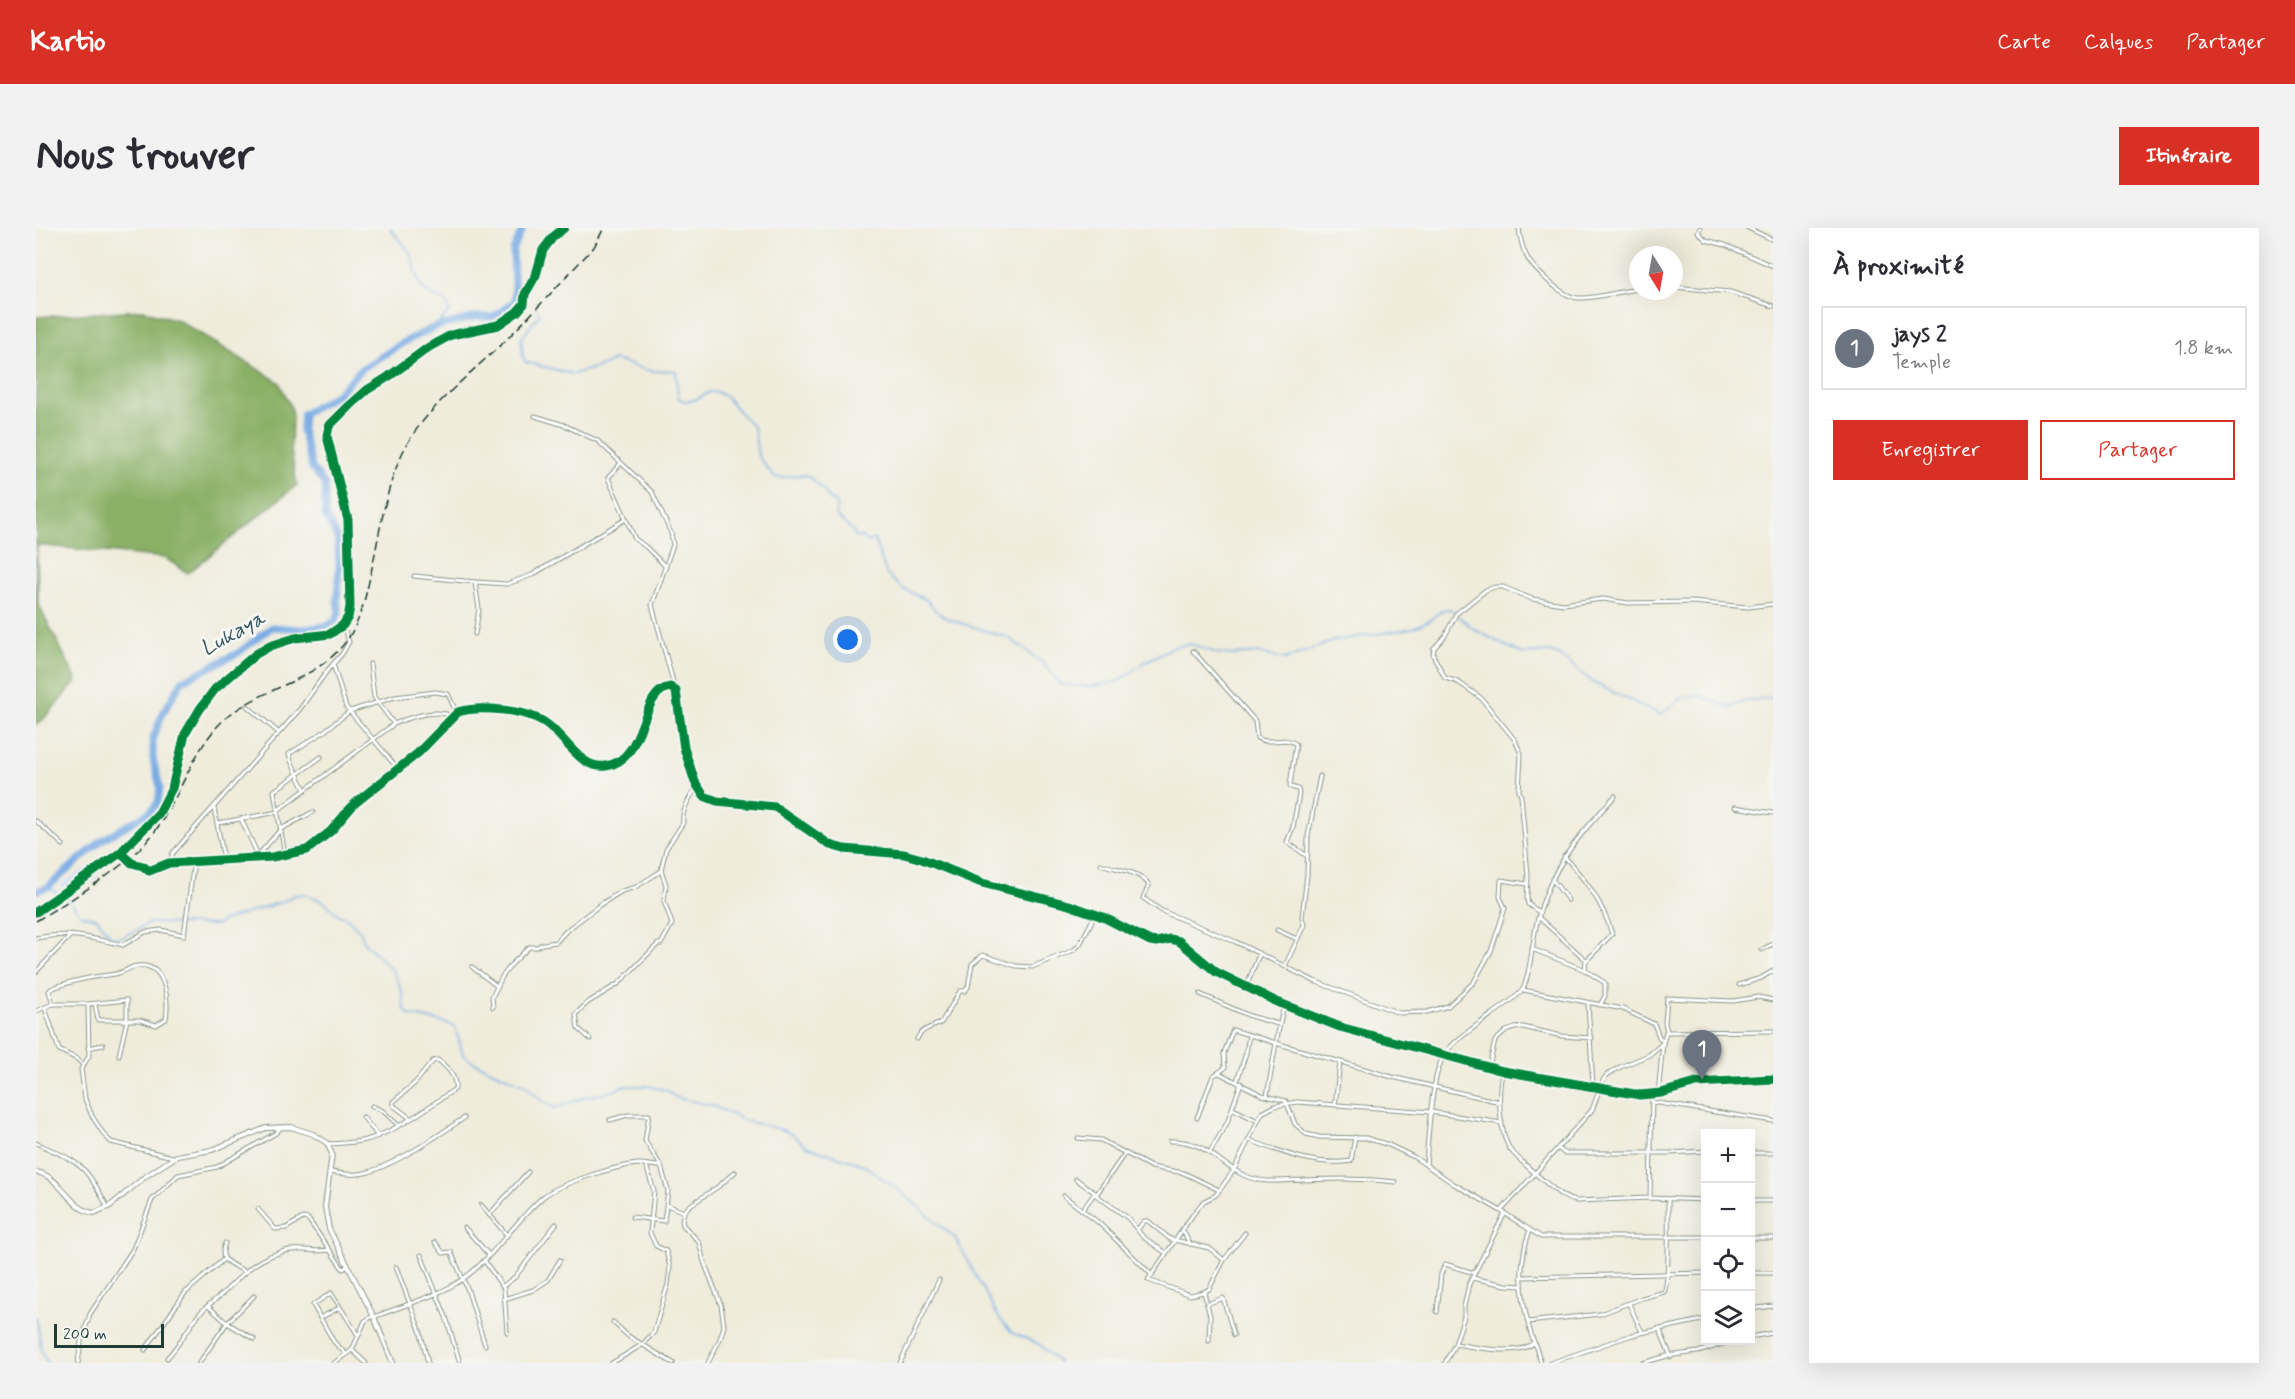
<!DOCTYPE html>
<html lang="fr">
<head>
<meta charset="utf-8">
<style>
  :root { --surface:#fff; --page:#f2f2f3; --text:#2b2b33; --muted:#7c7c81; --line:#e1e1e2; --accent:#d93025 }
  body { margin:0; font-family:Mynerve,sans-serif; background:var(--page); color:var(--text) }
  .controls { position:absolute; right:18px; bottom:18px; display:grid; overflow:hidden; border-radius:0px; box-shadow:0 6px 24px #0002 }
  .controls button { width:54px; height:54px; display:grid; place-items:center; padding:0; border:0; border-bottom:2px solid var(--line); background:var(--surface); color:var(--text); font:30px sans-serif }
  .compass { position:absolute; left:1593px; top:18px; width:54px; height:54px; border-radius:50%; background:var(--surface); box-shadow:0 6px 24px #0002; rotate:169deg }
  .scale { position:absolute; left:18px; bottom:15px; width:110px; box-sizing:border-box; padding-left:6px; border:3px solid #1f3d34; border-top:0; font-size:16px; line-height:21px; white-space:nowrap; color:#1f3d34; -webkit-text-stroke:4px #f6f6f2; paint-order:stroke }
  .you { position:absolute; left:812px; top:412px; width:21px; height:21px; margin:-15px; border:4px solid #fff; border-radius:50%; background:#1a73e8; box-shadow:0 0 0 9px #1a73e833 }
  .badge { display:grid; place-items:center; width:39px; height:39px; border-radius:50%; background:var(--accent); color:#fff; font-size:20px; font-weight:700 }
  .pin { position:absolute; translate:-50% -50px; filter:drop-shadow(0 2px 3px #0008) }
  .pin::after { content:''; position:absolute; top:32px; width:21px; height:18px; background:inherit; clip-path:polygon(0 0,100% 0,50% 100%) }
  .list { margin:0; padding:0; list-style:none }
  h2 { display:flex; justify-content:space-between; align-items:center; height:78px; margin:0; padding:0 24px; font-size:26px }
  h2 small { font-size:20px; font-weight:400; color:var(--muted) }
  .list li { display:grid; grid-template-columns:39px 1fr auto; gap:18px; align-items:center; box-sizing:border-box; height:84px; margin:0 12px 12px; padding:0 12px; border:2px solid var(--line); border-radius:0px }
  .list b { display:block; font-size:22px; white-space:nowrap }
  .list p { margin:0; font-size:20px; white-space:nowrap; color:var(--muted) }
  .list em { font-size:20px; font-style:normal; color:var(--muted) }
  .actions { display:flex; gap:12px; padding:18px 24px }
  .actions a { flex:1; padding:14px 0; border:2px solid var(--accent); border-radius:0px; text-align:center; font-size:21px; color:var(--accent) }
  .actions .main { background:var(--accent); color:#fff }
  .icon { flex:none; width:33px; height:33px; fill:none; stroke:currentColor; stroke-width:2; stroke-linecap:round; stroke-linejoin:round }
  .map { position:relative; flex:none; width:1737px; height:1135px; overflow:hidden; border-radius:0px }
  header { display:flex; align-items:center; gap:36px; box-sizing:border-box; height:84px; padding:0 30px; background:var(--accent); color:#fff }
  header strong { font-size:28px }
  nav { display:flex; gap:33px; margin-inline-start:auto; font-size:21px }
  .intro { display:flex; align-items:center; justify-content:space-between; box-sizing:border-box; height:144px; padding:0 36px }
  h1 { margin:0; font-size:42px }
  .button { padding:15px 27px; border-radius:0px; background:var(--accent); color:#fff; font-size:21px; font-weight:700 }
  main { display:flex; gap:36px; padding:0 36px }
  aside { flex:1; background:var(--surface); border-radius:0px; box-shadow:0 6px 24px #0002 }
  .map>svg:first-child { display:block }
</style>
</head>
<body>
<header>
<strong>Kartio</strong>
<nav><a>Carte</a><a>Calques</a><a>Partager</a></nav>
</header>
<div class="intro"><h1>Nous trouver</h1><a class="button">Itinéraire</a></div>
<main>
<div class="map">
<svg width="1737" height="1135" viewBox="0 0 1737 1135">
  <rect width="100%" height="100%" fill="#f6f6f2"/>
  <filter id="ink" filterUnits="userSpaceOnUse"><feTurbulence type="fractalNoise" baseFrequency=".0167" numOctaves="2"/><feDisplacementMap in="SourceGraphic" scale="12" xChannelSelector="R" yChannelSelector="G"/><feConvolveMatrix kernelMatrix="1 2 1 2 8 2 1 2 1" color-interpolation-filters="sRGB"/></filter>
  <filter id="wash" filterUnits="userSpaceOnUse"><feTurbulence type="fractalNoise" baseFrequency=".008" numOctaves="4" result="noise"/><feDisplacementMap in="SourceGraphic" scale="24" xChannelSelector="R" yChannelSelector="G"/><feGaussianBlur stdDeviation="1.35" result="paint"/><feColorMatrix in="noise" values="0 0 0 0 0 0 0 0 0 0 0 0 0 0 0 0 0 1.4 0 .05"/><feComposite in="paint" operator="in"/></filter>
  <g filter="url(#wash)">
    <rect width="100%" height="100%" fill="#efecdb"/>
    <path fill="#cddbfa" d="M55 637 63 648 34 667 24 657Z"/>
    <path fill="#8ab066" stroke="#54764d" stroke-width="1.5" d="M106 82 142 92 243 154 256 182 255 223 261 257 152 345 129 330 1 317 2 375 41 453 4 495 0 496V89Z"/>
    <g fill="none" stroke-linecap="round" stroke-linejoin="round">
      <g stroke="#78abe4" stroke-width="1.5">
        <path d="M354 0C359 8 367 14 372 22 380 33 379 50 387 61 395 72 412 66 413 84L399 99"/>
        <path d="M478 64 487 65"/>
        <path d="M501 82 504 86 485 111C487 119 485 126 489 134L537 146 569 137 577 132C591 135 602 140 615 143 624 144 632 141 640 143L642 170 648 173 659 172 674 164H681L690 169 718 200 722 228 738 249C759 253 765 237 782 257 787 262 791 265 794 272L798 273 801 278 799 287 817 303 819 308 823 310 825 308 832 314 838 311 851 347 867 361 891 372 900 383 912 391 973 410 1007 435 1024 456 1053 459 1083 453 1109 434 1137 419 1155 416 1180 425 1197 427 1221 425 1249 431 1298 413 1377 400 1394 392 1406 382 1414 381 1439 402 1468 417 1487 426 1513 424 1523 427 1558 455 1625 487C1653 458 1660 467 1694 479L1713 472 1737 470"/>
        <path d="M12 659 35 674 45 687 61 690 76 710 88 709 91 706C103 704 104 697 115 695L181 697 187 693 248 673 258 667 268 666 287 673 303 687 311 690 325 704 328 714 357 743 366 763 368 780 373 787 410 795 419 799 427 827 437 834 489 857 507 874 519 880 550 869 578 863 586 858H610L630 862 641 870 675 877 710 893 744 901 756 906 770 918 828 937 865 964 919 1010 963 1090 976 1105 1003 1116 1023 1135"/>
        <path d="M0 1089C4 1104 3 1124 12 1135"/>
      </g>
      <path stroke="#78abe4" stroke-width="7" d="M0 663 12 659 66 612 115 583 122 574 124 559 117 531V510L127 485 146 453 202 425 236 399 267 401 291 398 299 393 303 385 301 373 303 335 301 309 289 287V257L276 240 266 202 267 186 301 166 325 141 370 113 399 99 440 89H457L479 73 477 23 487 0"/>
    </g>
  </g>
  <g filter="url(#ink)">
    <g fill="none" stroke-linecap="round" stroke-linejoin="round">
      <path stroke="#c5c9ba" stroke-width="3" stroke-dasharray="3 1.5" stroke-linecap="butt" d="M133 635 236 629 277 620 295 603 318 576 382 525 424 483C450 479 482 480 506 492 528 503 542 543 571 537 610 530 604 463 634 459L640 463 648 520 659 554 668 568 681 573 739 579 794 617 808 621 868 626 886 631 946 655 1033 677 1067 689 1114 713 1121 714 1134 711 1143 713 1180 744 1241 774 1304 799 1467 843 1604 867 1625 865 1660 855 1737 851"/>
      <g stroke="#879488" stroke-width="5">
        <g id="street">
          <path d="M1483 0C1484 9 1486 19 1490 27 1496 41 1527 69 1542 70 1560 71 1584 63 1602 61"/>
          <path d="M1664 0 1662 4 1670 12 1689 17 1737 38"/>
          <path d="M1712 0 1737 12"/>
          <path d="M1638 59 1694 64 1737 78"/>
          <path d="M499 188 528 197 562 213 616 264 635 305 637 317 616 377 639 461"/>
          <path d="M590 291 599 311 610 319 630 339"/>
          <path d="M378 348 439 354"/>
          <path d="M439 406 443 381 439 354 471 356 496 347 590 291 572 250 585 235"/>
          <path d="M1157 423 1219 493 1221 510C1234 518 1247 507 1260 516L1254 557 1255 559 1262 561 1263 566 1257 599 1251 614 1271 628"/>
          <path d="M297 436 310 479 363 542"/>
          <path d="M334 436 338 469 358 496"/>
          <path d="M211 478 242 504"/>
          <path d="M269 562 255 533 253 526 286 505 314 483 359 469 399 464 412 466 421 486"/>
          <path d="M1699 579 1737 585"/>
          <path d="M178 580 188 632"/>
          <path d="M242 582 358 496C374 489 401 480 418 489"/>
          <path d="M205 591 222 627"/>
          <path d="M0 593 27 617"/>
          <path d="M182 595 242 584"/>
          <path d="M85 625 96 635 107 638 113 643 133 635 137 625 264 481 291 443 306 426 313 414 307 397"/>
          <path d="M249 627 238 563 285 529"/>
          <path d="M1528 628C1551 654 1566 673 1576 706L1550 733"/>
          <path d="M220 630 245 601 277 584"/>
          <path d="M1065 636C1080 642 1103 642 1113 657L1107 670 1126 683 1200 714 1278 753 1363 785 1391 784 1412 778 1438 754 1455 723 1469 680 1464 669 1465 652 1491 656"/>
          <path d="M1516 651 1532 672"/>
          <path d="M0 684 84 625 123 585 136 560 149 506 164 481 179 461 220 426 234 418 259 410 294 406 307 397 312 389 314 379 312 292 291 208 293 198 313 178 331 162 352 149 393 119 415 107 462 97 481 84 488 76 489 66 500 47 507 22 517 9 528 0"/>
          <path d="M1503 684 1492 676 1491 671 1492 647 1485 568 1483 563 1485 526 1479 512 1445 470 1422 454 1409 450 1397 427 1398 420 1409 408 1420 386 1450 362 1459 359H1467L1496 371 1527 376 1567 371 1592 375 1656 374 1712 379 1737 376"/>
          <path d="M1502 689 1550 732 1549 742 1569 755V768L1564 777"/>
          <path d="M1241 702 1261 711"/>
          <path d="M0 710C34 703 55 710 87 717L109 704 125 702 148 707 158 633"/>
          <path d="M1496 721 1549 742"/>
          <path d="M1725 722 1737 716"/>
          <path d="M1249 738 1268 697 1266 689 1271 647 1272 608 1284 548"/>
          <path d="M436 739 462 759"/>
          <path d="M0 744 35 707"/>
          <path d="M1703 757 1725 750 1737 743"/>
          <path d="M1210 759 1223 727"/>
          <path d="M1487 762 1587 781 1618 796 1624 811 1627 813"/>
          <path d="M1164 766 1214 788 1242 796"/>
          <path d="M1552 775 1557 858"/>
          <path d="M17 776 13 763 15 761C36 752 57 749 79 746 89 744 96 738 101 738 130 734 133 771 130 791L120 797 104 792H62L59 776"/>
          <path d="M52 776 53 828 45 841 49 871 56 888 69 908 75 914 137 929"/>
          <path d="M1248 776 1240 815 1356 849 1464 874"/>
          <path d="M457 779 456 769 466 749 475 737 493 719H501L506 716 520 714 531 702 565 676 586 663 600 659 625 643"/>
          <path d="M9 780 23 822 41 831 47 837"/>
          <path d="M0 783 17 776H52L91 772V792L83 827"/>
          <path d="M1631 803 1629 795 1631 770 1697 773 1722 769 1737 772"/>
          <path d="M554 811 542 800 540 786 551 775 582 756 622 716H625L636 696 628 673 630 657 625 642 630 621 647 595C645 583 653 570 661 559"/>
          <path d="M881 811C885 801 896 799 905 795L924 763H929L932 759 936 736 947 727 980 738 996 739 1038 722 1044 716 1059 687"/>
          <path d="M52 820 67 817"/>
          <path d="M1453 839 1459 813 1470 803 1479 800 1487 799 1526 808 1556 810"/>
          <path d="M1467 843C1461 861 1463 904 1474 921 1483 933 1497 943 1508 953 1518 961 1527 971 1540 973L1614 970 1670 972"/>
          <path d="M1183 845 1226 867 1250 873 1259 896 1270 906 1283 909 1330 910 1353 917 1378 929 1418 956 1465 983 1505 1009H1670"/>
          <path d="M1201 853 1210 825 1213 807"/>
          <path d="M1622 866 1627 815 1630 804 1737 803"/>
          <path d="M1616 874 1737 893"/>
          <path d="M1299 877 1304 835"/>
          <path d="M336 878 347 883 362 897"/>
          <path d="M1197 881 1222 893"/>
          <path d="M327 889 342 908"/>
          <path d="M1161 890 1177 848 1189 840 1188 825 1197 802 1240 815 1231 868"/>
          <path d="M574 892 592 887H613L609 913 625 938 632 963 628 993 596 989"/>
          <path d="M1042 910 1065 912 1115 939 1148 945 1183 962"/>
          <path d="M1213 912C1245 924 1281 939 1315 933L1319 909"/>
          <path d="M1134 913C1172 912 1181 937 1212 949 1230 956 1249 952 1267 952 1299 951 1329 950 1360 954"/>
          <path d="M0 915C44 935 49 935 72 980"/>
          <path d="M292 916C305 915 318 915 330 912 362 903 392 879 419 861 421 850 411 839 402 832L397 833 379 855 357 874V877L374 890"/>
          <path d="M1523 921 1528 925H1635L1670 923"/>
          <path d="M1174 924 1191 895 1205 855"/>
          <path d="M1089 925 1060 967 1092 990 1107 1009 1130 1025"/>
          <path d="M1714 925H1737"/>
          <path d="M1390 937C1392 911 1395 852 1407 829 1414 816 1432 804 1444 795 1453 788 1483 769 1487 761 1494 749 1497 710 1501 694 1514 640 1542 608 1579 568"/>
          <path d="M295 944C307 946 320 948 333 944 365 933 400 909 428 890"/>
          <path d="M1040 951 1059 965 1046 982"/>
          <path d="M1028 968 1063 995 1116 1047"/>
          <path d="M1614 970 1616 866"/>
          <path d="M1714 973H1737"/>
          <path d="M445 977 471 1007"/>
          <path d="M631 977 648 984"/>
          <path d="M222 981 239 1001 250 1000 267 990 272 991 307 1041 312 1038"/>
          <path d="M1465 983 1556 882 1567 852 1571 847 1584 839 1613 827 1627 815"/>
          <path d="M453 987 492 944"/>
          <path d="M428 999 453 1027"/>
          <path d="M1102 1001 1108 993H1112L1134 1011 1173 1020 1188 1032"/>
          <path d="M1146 1001 1154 1016"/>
          <path d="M1494 1002C1482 1034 1484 1066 1493 1099 1496 1111 1502 1123 1505 1135"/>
          <path d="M1209 1005 1188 1032 1173 1061 1168 1064 1154 1067 1112 1052 1158 985 1168 973 1180 967 1198 942 1226 885 1239 878 1261 874 1395 884 1466 895"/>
          <path d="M1714 1010H1737"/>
          <path d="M399 1014 407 1025 415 1024 431 1060 449 1117"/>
          <path d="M189 1015C182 1034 194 1035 208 1043"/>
          <path d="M385 1027 410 1089 424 1135"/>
          <path d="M448 1032 468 1061 471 1104"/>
          <path d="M360 1039 384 1102 392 1135"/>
          <path d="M1714 1045H1737"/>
          <path d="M1485 1049 1670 1045"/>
          <path d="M1436 1050 1470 1057 1486 1058"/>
          <path d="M467 1058 479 1049 520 996"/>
          <path d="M1168 1064 1174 1088 1173 1113"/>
          <path d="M218 1068 191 1095 218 1111"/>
          <path d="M468 1071 497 1062 512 1052 524 1032"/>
          <path d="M1171 1076 1187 1070 1198 1107"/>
          <path d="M1593 1076 1606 1104"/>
          <path d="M1714 1081 1737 1078"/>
          <path d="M1401 1084 1405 1046 1409 1036 1438 1045"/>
          <path d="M338 1089C367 1077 401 1069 427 1051 458 1029 478 994 507 969 524 955 580 938 602 936 610 936 617 938 625 938"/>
          <path d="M284 1090 303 1080"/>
          <path d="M577 1094 592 1108 637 1135"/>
          <path d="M1492 1094 1564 1086 1606 1070 1628 1064C1634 1054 1632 988 1632 971"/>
          <path d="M1623 1100 1635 1129"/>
          <path d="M1714 1109 1737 1105"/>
          <path d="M1420 1116C1438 1119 1485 1129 1498 1114"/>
          <path d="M109 1122 149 1065 188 1031"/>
          <path d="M316 1122 330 1135"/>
          <path d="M310 1126 298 1114 277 1077 295 1065 322 1107"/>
          <path d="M131 1130C144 1116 150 1103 161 1089 167 1080 177 1074 185 1067 208 1046 216 1032 249 1023 264 1019 279 1025 294 1022"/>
          <path d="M42 1135 45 1114 54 1086 97 1021 116 972 142 947 181 939 240 905 245 899"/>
          <path d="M163 1135 191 1095 172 1078"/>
          <path d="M298 1135 316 1122 329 1093 337 1088"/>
          <path d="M576 1135 607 1116 618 1104 632 1056 634 1039 630 1023 620 1018 614 1005 618 963 610 937"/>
          <path d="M672 1135 684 1111 688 1098 685 1077 668 1034 663 1014 647 997 646 992 648 984 653 978 683 958 699 944"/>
          <path d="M864 1135 903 1052"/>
          <path d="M1409 1135 1419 1116 1428 1089V1079L1433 1056 1469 985"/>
          <path d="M1514 1135 1596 1107 1670 1091"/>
          <path d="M1607 1135 1631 1128 1662 1124 1699 1112"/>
        </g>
      </g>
      <g stroke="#879488" stroke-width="6">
        <path id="secondary" d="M0 944C25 948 34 982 58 985L74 978 110 948 141 928 176 922 230 900 255 899 277 906 291 915 296 926 289 979 293 1001 338 1089 357 1135"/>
      </g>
      <use href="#street" stroke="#fff" stroke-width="3"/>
      <use href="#secondary" stroke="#fff" stroke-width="4"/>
      <path stroke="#1f3d34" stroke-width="1.5" stroke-dasharray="9 4.5" stroke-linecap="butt" d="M0 693C38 669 97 637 122 599 147 563 158 517 192 488 230 458 285 452 313 409 325 391 329 370 334 349 344 306 349 257 370 218 389 182 437 143 467 115 498 84 528 51 558 19L568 0"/>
      <g stroke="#f6f6f2" stroke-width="13">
        <g id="cycleway">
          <path d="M84 625 96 635 107 638 113 643 133 635 236 629 271 622 295 603 318 576 382 525 422 484C443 477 489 482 508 494 528 506 543 542 570 538 611 532 603 463 634 459L640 463 648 520 659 554 668 568 681 573 739 579 794 617 808 621 868 626 886 631 946 655 1033 677 1067 689 1114 713 1121 714 1134 711 1143 713 1180 744 1241 774 1304 799 1467 843 1604 867 1625 865 1660 855 1737 851"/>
          <path d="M0 684 84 625 123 585 136 560 149 506 164 481 179 461 220 426 234 418 259 410 294 406 307 397 312 389 314 379 312 292 291 208 293 198 313 178 331 162 352 149 393 119 415 107 462 97 481 84 488 76 489 66 500 47 507 22 517 9 528 0"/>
        </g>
      </g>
      <use href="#cycleway" stroke="#00873e" stroke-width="9"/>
    </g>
  </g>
  <g text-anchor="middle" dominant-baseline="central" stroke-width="6" stroke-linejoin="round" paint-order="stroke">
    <g font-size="22" font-style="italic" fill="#355860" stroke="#f6f6f2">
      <text transform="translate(197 406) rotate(-29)">Lukaya</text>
    </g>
  </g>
</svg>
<div class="controls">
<button>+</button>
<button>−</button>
<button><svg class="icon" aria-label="locate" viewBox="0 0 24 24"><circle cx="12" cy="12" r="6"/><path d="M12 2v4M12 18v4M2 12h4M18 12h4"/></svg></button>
<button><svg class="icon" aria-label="layers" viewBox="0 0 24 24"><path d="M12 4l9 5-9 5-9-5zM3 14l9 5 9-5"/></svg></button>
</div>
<svg class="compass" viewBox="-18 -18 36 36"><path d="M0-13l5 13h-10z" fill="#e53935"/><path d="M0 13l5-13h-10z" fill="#7c7c81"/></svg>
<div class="scale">200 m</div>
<div class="you"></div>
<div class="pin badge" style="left:1666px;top:852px;background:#6b7280">1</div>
</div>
<aside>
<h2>À proximité<small></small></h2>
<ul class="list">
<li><span class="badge" style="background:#6b7280">1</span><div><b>jays 2</b><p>Temple</p></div><em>1.8 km</em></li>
</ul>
<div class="actions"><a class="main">Enregistrer</a><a>Partager</a></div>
</aside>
</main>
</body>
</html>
